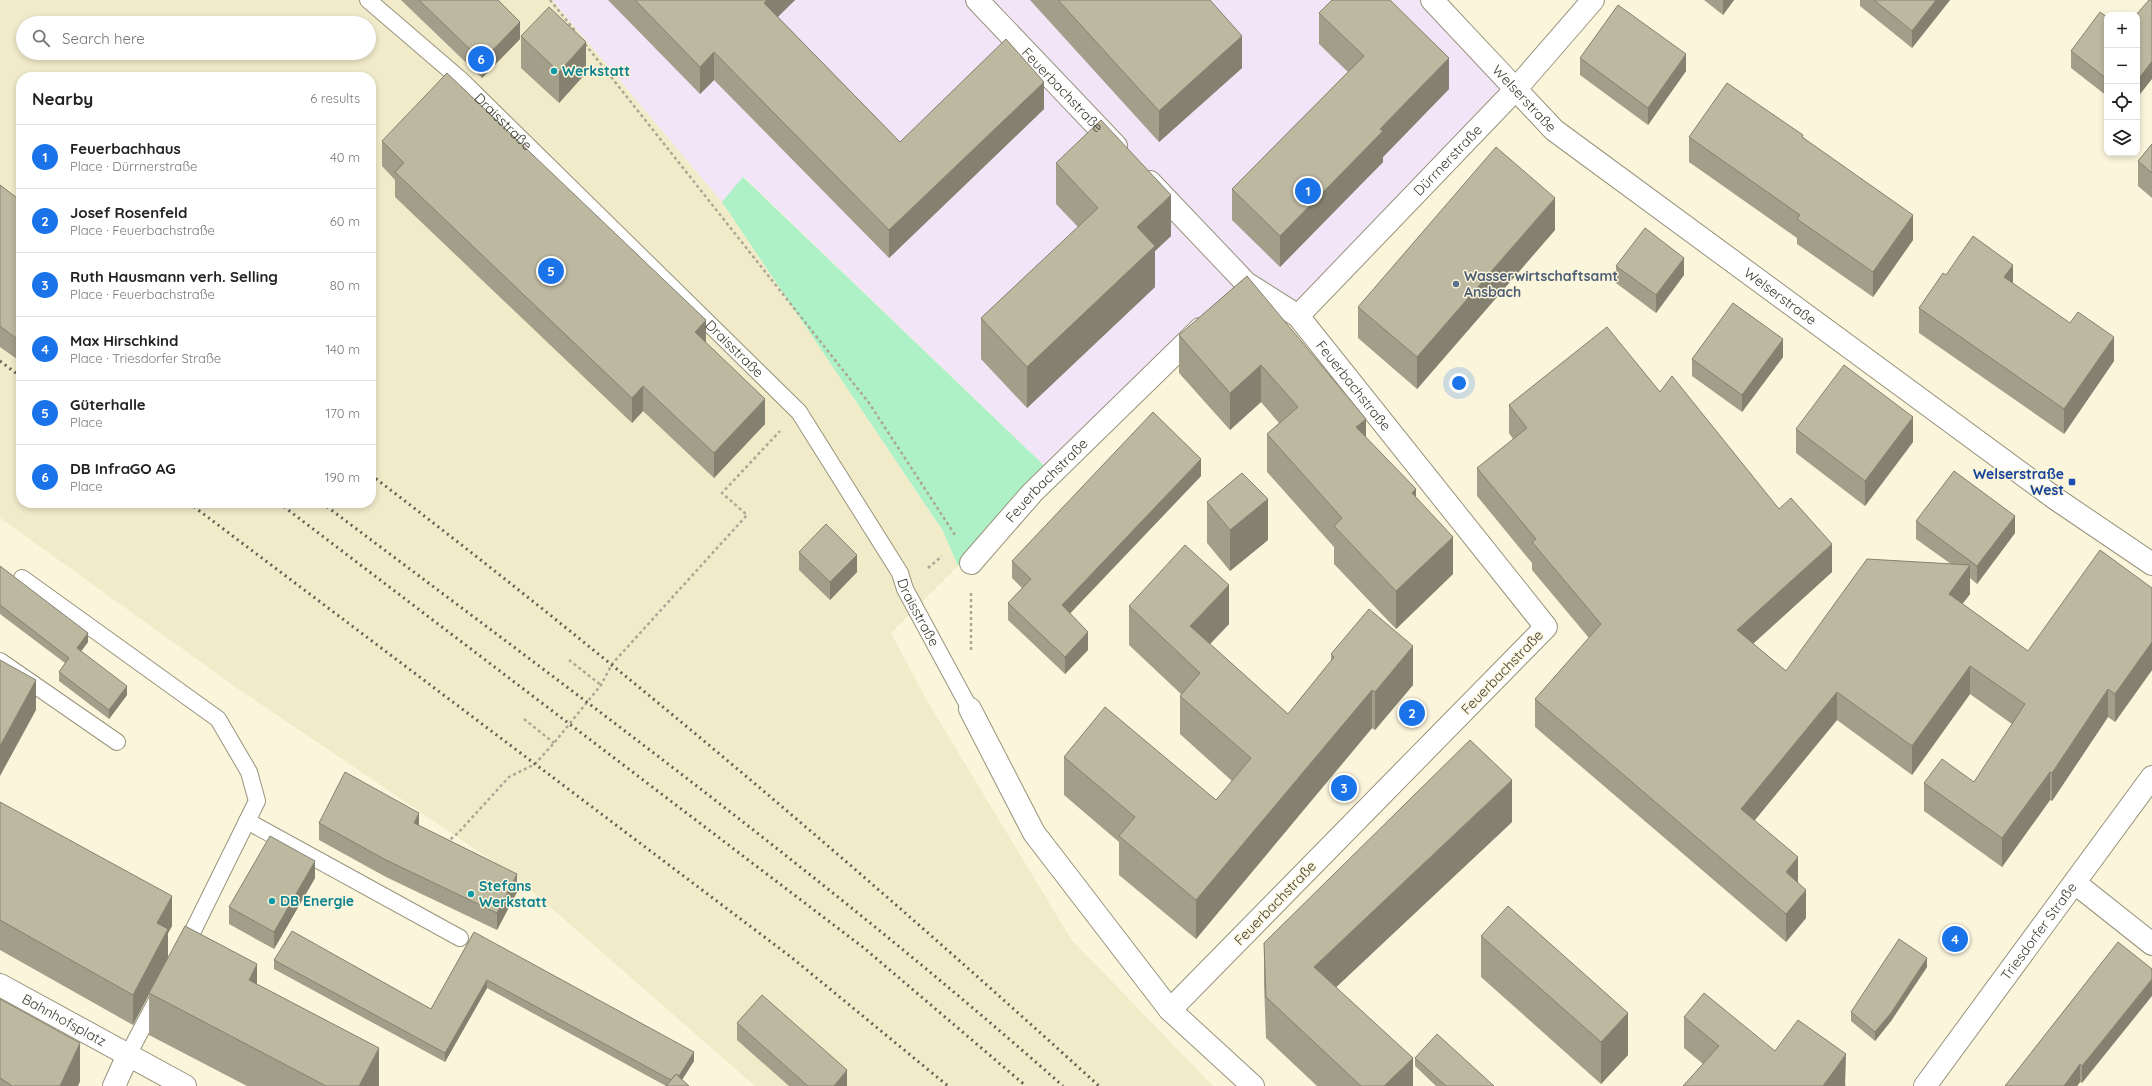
<!DOCTYPE html>
<html lang="en">
<head>
<meta charset="utf-8">
<style>
  :root { --surface:#fff; --page:#f6f6f6; --text:#222; --muted:#767676; --line:#e0e0e0; --accent:#1a73e8 }
  body { margin:0; font-family:Quicksand,sans-serif; background:var(--page); color:var(--text) }
  .controls { position:absolute; right:12px; top:12px; display:grid; overflow:hidden; border-radius:8px; box-shadow:0 2px 6px #0003 }
  .controls button { width:36px; height:36px; display:grid; place-items:center; padding:0; border:0; border-bottom:1px solid var(--line); background:var(--surface); color:var(--text); font:20px sans-serif }
  .you { position:absolute; left:1459px; top:383px; width:14px; height:14px; margin:-10px; border:3px solid #fff; border-radius:50%; background:#1a73e8; box-shadow:0 0 0 6px #1a73e833 }
  .badge { display:grid; place-items:center; width:26px; height:26px; border-radius:50%; background:var(--accent); color:#fff; font-size:13px; font-weight:700 }
  .pin { position:absolute; translate:-50% -50%; border:2px solid #fff; box-shadow:0 1px 4px #0006 }
  .list { margin:0; padding:0; list-style:none }
  h2 { display:flex; justify-content:space-between; align-items:center; height:52px; margin:0; padding:0 16px; font-size:17px }
  h2 small { font-size:13px; font-weight:400; color:var(--muted) }
  .list li { display:grid; grid-template-columns:26px 1fr auto; gap:12px; align-items:center; box-sizing:border-box; height:64px; padding:0 16px; border-top:1px solid var(--line) }
  .list b { display:block; font-size:15px; white-space:nowrap }
  .list p { margin:0; font-size:13px; white-space:nowrap; color:var(--muted) }
  .list em { font-size:13px; font-style:normal; color:var(--muted) }
  .icon { flex:none; width:22px; height:22px; fill:none; stroke:currentColor; stroke-width:2; stroke-linecap:round; stroke-linejoin:round }
  .map { position:relative; flex:none; width:2152px; height:1086px; overflow:hidden }
  .search { position:absolute; background:var(--surface); box-shadow:0 2px 6px #0003; left:16px; top:16px; width:360px; height:44px; display:flex; align-items:center; gap:10px; box-sizing:border-box; padding:0 14px; border-radius:22px; color:var(--muted); font-size:15px }
  .panel { position:absolute; background:var(--surface); box-shadow:0 2px 6px #0003; left:16px; top:72px; width:360px; height:436px; border-radius:16px }
  .map>svg:first-child { display:block }
</style>
</head>
<body>
<div class="map">
<svg width="2152" height="1086" viewBox="0 0 2152 1086">
  <rect width="100%" height="100%" fill="#fbf5dc"/>
  <path fill="#f3e5f8" d="M552 0H1421L1514 100 1296 330 1246 289 1052 473 744 177 722 202Z"/>
  <path fill="#f2ebca" fill-rule="evenodd" d="M0 0H552L722 202 943 531 958 566 891 633 926 699 1071 939 1213 1086H755L512 874 237 688 0 518ZM23 23H369V53H23ZM21 77H371V503H21Z"/>
  <path fill="#aef1c6" d="M743 177 1052 473 958 566 943 531 722 202Z"/>
  <g fill="none" stroke-linecap="round" stroke-linejoin="round">
    <g stroke="#98937c" stroke-width="18">
      <g id="lane">
        <path id="s1" d="M368 0 460 79 799 412 900 573 905 589 970 709"/>
        <path d="M22 578 218 719 249 772 257 801 184 949"/>
        <path d="M0 661 117 742"/>
        <path d="M247 821 460 938"/>
        <path d="M128 1055 159 996"/>
      </g>
    </g>
    <g stroke="#98937c" stroke-width="24">
      <g id="street">
        <path id="s2" d="M977 0 1116 146"/>
        <path id="s3" d="M1432 0 1554 130 2056 499 2152 564"/>
        <path id="s4" d="M1150 182 1246 283 1298 316 1546 627 1170 1010"/>
        <path id="s5" d="M1298 316 1515 90 1593 0"/>
        <path id="s6" d="M971 563 1032 493 1200 329"/>
        <path d="M970 709 1034 833 1170 1010 1253 1086"/>
        <path d="M2075 883 2152 944"/>
        <path id="s7" d="M0 985 185 1086"/>
        <path d="M114 1086 128 1055"/>
      </g>
    </g>
    <g stroke="#98937c" stroke-width="24">
      <g id="secondary">
        <path id="s8" d="M1925 1086 2152 777"/>
      </g>
    </g>
    <g stroke="#aba794" stroke-width="2.5" stroke-dasharray="3 3" stroke-linecap="butt">
      <path d="M550 0 576 32"/>
      <path d="M585 44 869 403 955 535"/>
      <path d="M928 568 942 556"/>
      <path d="M971 650V593"/>
      <path d="M569 660 601 685"/>
      <path d="M524 719 554 743"/>
      <path d="M446 843 458 833 509 777 535 764 554 743 601 685 612 664 747 515 722 493 780 431"/>
    </g>
    <use href="#lane" stroke="#fff" stroke-width="16"/>
    <use href="#street" stroke="#fff" stroke-width="22"/>
    <use href="#secondary" stroke="#fff" stroke-width="22"/>
    <g stroke="#646254" stroke-width="3" stroke-dasharray="2 4" stroke-linecap="butt">
      <path d="M0 361 21 377"/>
      <path d="M371 475C623 667 865 873 1099 1086"/>
      <path d="M189 503 791 957 948 1086"/>
      <path d="M279 503 864 948 1026 1086"/>
      <path d="M322 503C573 692 828 878 1063 1086"/>
    </g>
  </g>
  <g fill="#a39e8a">
    <path d="M401 0H498L520 39 482 78Z"/>
    <path d="M608 0H795L778 17 900 142 1044 109 889 258 714 80 700 94Z"/>
    <path d="M1030 0H1210L1242 68 1159 142Z"/>
    <path d="M1704 0H1734L1723 15Z"/>
    <path d="M1860 0H1950L1912 48 1860 6Z"/>
    <path d="M1319 13 1449 89 1383 157V162L1280 267 1232 220V189L1348 72 1319 44Z"/>
    <path d="M2107 17V96L2071 68V51Z"/>
    <path d="M521 36 586 73 559 103 521 68Z"/>
    <path d="M1580 58 1686 71 1648 125 1580 75Z"/>
    <path d="M1689 137H1803L1913 240 1873 297 1797 244V238L1689 162Z"/>
    <path d="M382 141 706 343 765 424 714 478 643 411 632 423 395 197V180L382 166Z"/>
    <path d="M2152 144V198L2138 186V161Z"/>
    <path d="M1056 163 1171 236 1155 251V287L1027 408 981 359V318L1078 227 1056 204Z"/>
    <path d="M0 185 21 201V362L0 347Z"/>
    <path d="M1555 230 1417 389 1358 338V307Z"/>
    <path d="M1616 266 1684 275 1656 313 1616 283Z"/>
    <path d="M1946 275 2013 283 2114 361 2064 434 1919 333V308Z"/>
    <path d="M1247 276 1366 438 1416 497 1453 574 1396 629 1334 564V547L1267 472V434L1279 423 1261 402 1230 430 1179 373V335Z"/>
    <path d="M1783 357 1742 412 1692 376V359Z"/>
    <path d="M1660 392 1779 509 1832 572 1753 644 1786 671 1951 564 1916 539V521L2015 533 1977 584 1970 578V594L1962 604 2028 651 2152 588V670L2115 722 2108 717 2052 801 2050 800 2002 867 1924 811V783L1974 782 2012 724 1970 694 1912 775 1837 720 1754 821 1798 882 1806 918 1786 942 1535 727V699L1589 638 1532 570V563L1477 496V468L1513 439 1509 433V405Z"/>
    <path d="M1796 429 1913 442 1865 506 1796 453Z"/>
    <path d="M1201 476 1070 613 1088 650 1065 674 1008 620V603L1022 588 1012 578V561Z"/>
    <path d="M1207 502 1268 540 1230 571 1207 543Z"/>
    <path d="M799 552 857 572 830 600 799 570Z"/>
    <path d="M0 566 88 642 81 651 127 695 109 719 59 681V672L65 663 0 614Z"/>
    <path d="M1129 606 1229 624 1210 644 1288 714 1331 661V654L1413 685 1375 730 1372 728 1196 939 1119 875V842L1064 795V757L1216 800 1232 781 1180 734V696L1181 694 1129 645Z"/>
    <path d="M0 802 172 926 168 933V958L257 984 379 1086H247L149 1035V994L133 1025 0 950Z"/>
    <path d="M1512 822 1336 987 1413 1086H1317L1266 1038 1264 984V943Z"/>
    <path d="M319 823 419 826 517 892 497 930 386 877 319 840Z"/>
    <path d="M315 878 274 949 229 924V907Z"/>
    <path d="M474 932 694 1061 682 1080 666 1086 487 988 445 1062 274 969V960L431 1009Z"/>
    <path d="M1481 936 1628 1055 1601 1084 1481 977Z"/>
    <path d="M2118 942 2082 1083 2080 1082 2077 1086H2005Z"/>
    <path d="M1927 967 1891 1021 1875 1041 1851 1021V1012Z"/>
    <path d="M0 999 80 1081 78 1086H0Z"/>
    <path d="M1684 1017 1775 1051 1846 1085 1845 1086H1683L1703 1064 1684 1048Z"/>
    <path d="M737 1023 847 1086H789L737 1040Z"/>
    <path d="M1415 1058 1494 1086H1436L1415 1066Z"/>
  </g>
  <g fill="#848170">
    <path d="M767 0H795L764 30V3Z"/>
    <path d="M1723 0H1734L1723 15Z"/>
    <path d="M1936 0H1950L1912 48V31Z"/>
    <path d="M520 22V39L482 78V61Z"/>
    <path d="M1242 36V68L1159 142V111Z"/>
    <path d="M586 42V73L559 103V72Z"/>
    <path d="M714 52V80L700 94V67Z"/>
    <path d="M1686 54V71L1648 125V108Z"/>
    <path d="M1449 58V89L1383 157V162L1280 267V236L1380 129Z"/>
    <path d="M2152 61V79L2137 98V81Z"/>
    <path d="M1044 82V109L889 258V230Z"/>
    <path d="M1171 195V236L1155 251V287L1027 408V367L1137 227Z"/>
    <path d="M1555 198V230L1417 389V357Z"/>
    <path d="M1913 215V240L1873 297V272Z"/>
    <path d="M1684 258V275L1656 313V295Z"/>
    <path d="M2013 265V289L2004 277Z"/>
    <path d="M706 320V345L695 332Z"/>
    <path d="M2114 337V361L2064 434V409Z"/>
    <path d="M1783 339V357L1742 412V395Z"/>
    <path d="M1261 365V402L1230 430V393Z"/>
    <path d="M643 386V411L632 423V398Z"/>
    <path d="M765 399V424L714 478V453Z"/>
    <path d="M1913 417V442L1865 506V481Z"/>
    <path d="M1366 419V456L1356 427Z"/>
    <path d="M1201 459V476L1062 622V605Z"/>
    <path d="M1416 489V527L1412 493Z"/>
    <path d="M1268 499V540L1230 571V530Z"/>
    <path d="M2015 516V533L1977 584V566Z"/>
    <path d="M1453 537V574L1396 629V591Z"/>
    <path d="M1832 544V572L1737 658V630Z"/>
    <path d="M857 555V572L830 600V582Z"/>
    <path d="M1970 565V594L1949 622V594Z"/>
    <path d="M1229 585V624L1191 664 1190 626Z"/>
    <path d="M1088 632V650L1065 674V657Z"/>
    <path d="M88 633V642L77 657V648Z"/>
    <path d="M2152 642V670L2115 722V694Z"/>
    <path d="M1413 646V685L1375 730V692Z"/>
    <path d="M1970 666V694L1912 775V746Z"/>
    <path d="M36 680V710L0 776V746Z"/>
    <path d="M127 686V695L109 719V710Z"/>
    <path d="M2108 689V717L2052 801V773Z"/>
    <path d="M1372 690V728L1196 939V900Z"/>
    <path d="M1837 692V720L1741 837V809Z"/>
    <path d="M2050 772V800L2002 867V838Z"/>
    <path d="M1512 780V822L1314 1008V967Z"/>
    <path d="M419 813V830L414 823Z"/>
    <path d="M1798 857V886L1786 872Z"/>
    <path d="M315 861V878L274 949V932Z"/>
    <path d="M517 874V892L497 930V913Z"/>
    <path d="M1806 890V918L1786 942V914Z"/>
    <path d="M172 896V926L168 933V958L133 1025V995L157 923Z"/>
    <path d="M1927 958V967L1891 1021 1875 1041V1032Z"/>
    <path d="M257 964V1005L249 980Z"/>
    <path d="M2152 979V996L2082 1083V1066Z"/>
    <path d="M487 980V988L445 1062V1053Z"/>
    <path d="M1628 1013V1055L1601 1084V1042Z"/>
    <path d="M80 1043V1081L78 1086H60Z"/>
    <path d="M379 1048V1086H359Z"/>
    <path d="M694 1052V1061L678 1086 675 1082Z"/>
    <path d="M1846 1054 1845 1086H1823Z"/>
    <path d="M1413 1058V1086H1384Z"/>
    <path d="M2080 1064V1082L2077 1086H2064Z"/>
    <path d="M847 1070V1086H834Z"/>
  </g>
  <g fill="#bdb8a0" stroke="#848170">
    <path d="M419 0H498L520 22 482 61Z"/>
    <path d="M635 0H767L764 3 900 142 1006 39 1044 82 889 230 714 52 700 67Z"/>
    <path d="M1058 0H1210L1242 36 1159 111Z"/>
    <path d="M1332 0H1390L1449 58 1380 129 1383 131 1280 236 1232 189 1364 56 1319 13Z"/>
    <path d="M1874 0H1936L1912 31Z"/>
    <path d="M2149 0H2152V61L2137 81V15H2136Z"/>
    <path d="M1618 5 1686 54 1648 108 1580 58Z"/>
    <path d="M549 7 586 42 559 72 521 36Z"/>
    <path d="M2100 12 2107 17V79L2071 51Z"/>
    <path d="M447 73 706 320 695 332 765 399 714 453 643 386 632 398 395 172 404 163 382 141Z"/>
    <path d="M1727 83 1803 135 1802 137 1913 215 1873 272 1797 219 1800 215 1689 137Z"/>
    <path d="M1101 120 1171 195 1137 227 1155 246 1027 367 981 318 1098 208 1056 163Z"/>
    <path d="M2152 144V173L2138 161Z"/>
    <path d="M1496 147 1555 198 1417 357 1358 307Z"/>
    <path d="M0 185 21 201V342L0 326V327Z"/>
    <path d="M1645 228 1684 258 1656 295 1616 266Z"/>
    <path d="M1973 236 2013 265 2004 277 2070 323 2078 312 2114 337 2064 409 1919 308 1943 273 1946 275Z"/>
    <path d="M1247 276 1366 419 1356 427 1416 489 1412 493 1453 537 1396 591 1334 526 1342 518 1267 434 1298 407 1261 365 1230 393 1179 335Z"/>
    <path d="M1733 303 1783 339 1742 395 1692 359Z"/>
    <path d="M1607 327 1660 392 1672 376 1779 509 1791 498 1832 544 1737 630 1786 671 1867 559 1970 565 1949 594 2028 651 2100 550 2152 588V642L2115 694 2108 689 2052 773 2050 772 2002 838 1924 783 1942 759 1974 782 2025 704 1970 666 1912 746 1837 692 1741 809 1798 857 1786 872 1806 890 1786 914 1535 699 1601 624 1532 542 1536 539 1477 468 1527 428 1509 405Z"/>
    <path d="M1844 365 1913 417 1865 481 1796 429Z"/>
    <path d="M1153 412 1201 459 1062 605 1088 632 1065 657 1008 603 1031 579 1012 561Z"/>
    <path d="M1954 471 2015 516 1977 566 1916 521Z"/>
    <path d="M1242 473 1268 499 1230 530 1207 502Z"/>
    <path d="M826 524 857 555 830 582 799 552Z"/>
    <path d="M1185 545 1229 585 1190 626 1288 714 1334 657 1331 654 1369 609 1413 646 1375 692 1372 690 1196 900 1119 836 1135 817 1064 757 1105 707 1216 800 1251 758 1180 696 1200 673 1129 606Z"/>
    <path d="M0 566 88 633 77 648 127 686 109 710 59 672 69 658 0 605Z"/>
    <path d="M0 660 36 680 0 746Z"/>
    <path d="M1470 740 1512 780 1314 967 1413 1058 1384 1086H1361L1266 997 1264 943Z"/>
    <path d="M345 772 419 813 414 823 517 874 497 913 386 860 319 823Z"/>
    <path d="M0 802 172 896 157 923 168 929 133 995 0 920Z"/>
    <path d="M270 836 315 861 274 932 229 907Z"/>
    <path d="M1508 906 1628 1013 1601 1042 1481 936Z"/>
    <path d="M185 926 257 964 249 980 379 1048 359 1086H326L149 993Z"/>
    <path d="M292 931 431 1009 474 932 694 1052 679 1076 676 1074 671 1080 487 980 445 1053 274 960Z"/>
    <path d="M1899 939 1927 958 1891 1013 1875 1032 1851 1012Z"/>
    <path d="M2118 942 2152 969V979L2082 1066 2080 1064 2064 1086H2005Z"/>
    <path d="M1704 993 1775 1051 1798 1020 1846 1054 1823 1086H1683L1719 1046 1684 1017Z"/>
    <path d="M762 995 847 1070 834 1086H808L737 1023Z"/>
    <path d="M0 999 80 1043 60 1086H11V1085L0 1078Z"/>
    <path d="M1437 1034 1494 1086H1446L1415 1058Z"/>
    <path d="M676 1074 689 1086H666Z"/>
  </g>
  <g fill="#0f9aa8" stroke="#fbf5dc" stroke-width="1.5">
    <circle cx="554" cy="71" r="4"/>
    <circle cx="471" cy="894" r="4"/>
    <circle cx="272" cy="901" r="4"/>
  </g>
  <circle fill="#5c6f8a" stroke="#fbf5dc" stroke-width="1.5" cx="1456" cy="284" r="4"/>
  <rect fill="#1a4fb4" stroke="#fbf5dc" stroke-width="1.5" x="2068" y="478" width="8" height="8" rx="2"/>
  <g text-anchor="middle" dominant-baseline="central" stroke-width="3" stroke-linejoin="round" paint-order="stroke">
    <g font-size="14" font-weight="bold" fill="#0d838f" stroke="#fbf5dc" text-anchor="start">
      <text x="562" y="71">Werkstatt</text>
      <text x="479" y="886">Stefans<tspan x="479" dy="16">Werkstatt</tspan></text>
      <text x="280" y="901">DB Energie</text>
    </g>
    <g font-size="14" fill="#3c3a30" stroke="#fbf5dc">
      <text stroke="none"><textPath href="#s2" startOffset="124">Feuerbachstraße</textPath></text>
      <text stroke="none"><textPath href="#s3" startOffset="135">Welserstraße</textPath></text>
      <text stroke="none"><textPath href="#s1" startOffset="182">Draisstraße</textPath></text>
      <text stroke="none"><textPath href="#s5" startOffset="216">Dürrnerstraße</textPath></text>
      <text stroke="none"><textPath href="#s3" startOffset="459">Welserstraße</textPath></text>
      <text stroke="none"><textPath href="#s1" startOffset="506">Draisstraße</textPath></text>
      <text stroke="none"><textPath href="#s4" startOffset="290">Feuerbachstraße</textPath></text>
      <text stroke="none"><textPath href="#s6" startOffset="112">Feuerbachstraße</textPath></text>
      <text stroke="none"><textPath href="#s1" startOffset="830">Draisstraße</textPath></text>
      <text transform="translate(1502 672) rotate(-46)">Feuerbachstraße</text>
      <text transform="translate(1275 903) rotate(-46)">Feuerbachstraße</text>
      <text stroke="none"><textPath href="#s8" startOffset="192">Triesdorfer Straße</textPath></text>
      <text stroke="none"><textPath href="#s7" startOffset="73">Bahnhofsplatz</textPath></text>
    </g>
    <g font-size="14" font-weight="bold" fill="#4e5e75" stroke="#fbf5dc" text-anchor="start">
      <text x="1464" y="276">Wasserwirtschaftsamt<tspan x="1464" dy="16">Ansbach</tspan></text>
    </g>
    <g font-size="14" font-weight="bold" fill="#164399" stroke="#fbf5dc" text-anchor="end">
      <text x="2064" y="474">Welserstraße<tspan x="2064" dy="16">West</tspan></text>
    </g>
  </g>
</svg>
<div class="controls">
<button>+</button>
<button>−</button>
<button><svg class="icon" aria-label="locate" viewBox="0 0 24 24"><circle cx="12" cy="12" r="6"/><path d="M12 2v4M12 18v4M2 12h4M18 12h4"/></svg></button>
<button><svg class="icon" aria-label="layers" viewBox="0 0 24 24"><path d="M12 4l9 5-9 5-9-5zM3 14l9 5 9-5"/></svg></button>
</div>
<div class="you"></div>
<div class="pin badge" style="left:1308px;top:191px">1</div>
<div class="pin badge" style="left:1412px;top:713px">2</div>
<div class="pin badge" style="left:1344px;top:788px">3</div>
<div class="pin badge" style="left:1955px;top:939px">4</div>
<div class="pin badge" style="left:551px;top:271px">5</div>
<div class="pin badge" style="left:481px;top:59px">6</div>
<div class="search"><svg class="icon" aria-label="search" viewBox="0 0 24 24"><circle cx="10" cy="10" r="6"/><path d="M15 15l6 6"/></svg>Search here</div>
<section class="panel">
<h2>Nearby<small>6 results</small></h2>
<ul class="list">
<li><span class="badge">1</span><div><b>Feuerbachhaus</b><p>Place · Dürrnerstraße</p></div><em>40 m</em></li>
<li><span class="badge">2</span><div><b>Josef Rosenfeld</b><p>Place · Feuerbachstraße</p></div><em>60 m</em></li>
<li><span class="badge">3</span><div><b>Ruth Hausmann verh. Selling</b><p>Place · Feuerbachstraße</p></div><em>80 m</em></li>
<li><span class="badge">4</span><div><b>Max Hirschkind</b><p>Place · Triesdorfer Straße</p></div><em>140 m</em></li>
<li><span class="badge">5</span><div><b>Güterhalle</b><p>Place</p></div><em>170 m</em></li>
<li><span class="badge">6</span><div><b>DB InfraGO AG</b><p>Place</p></div><em>190 m</em></li>
</ul>
</section>
</div>
</body>
</html>
